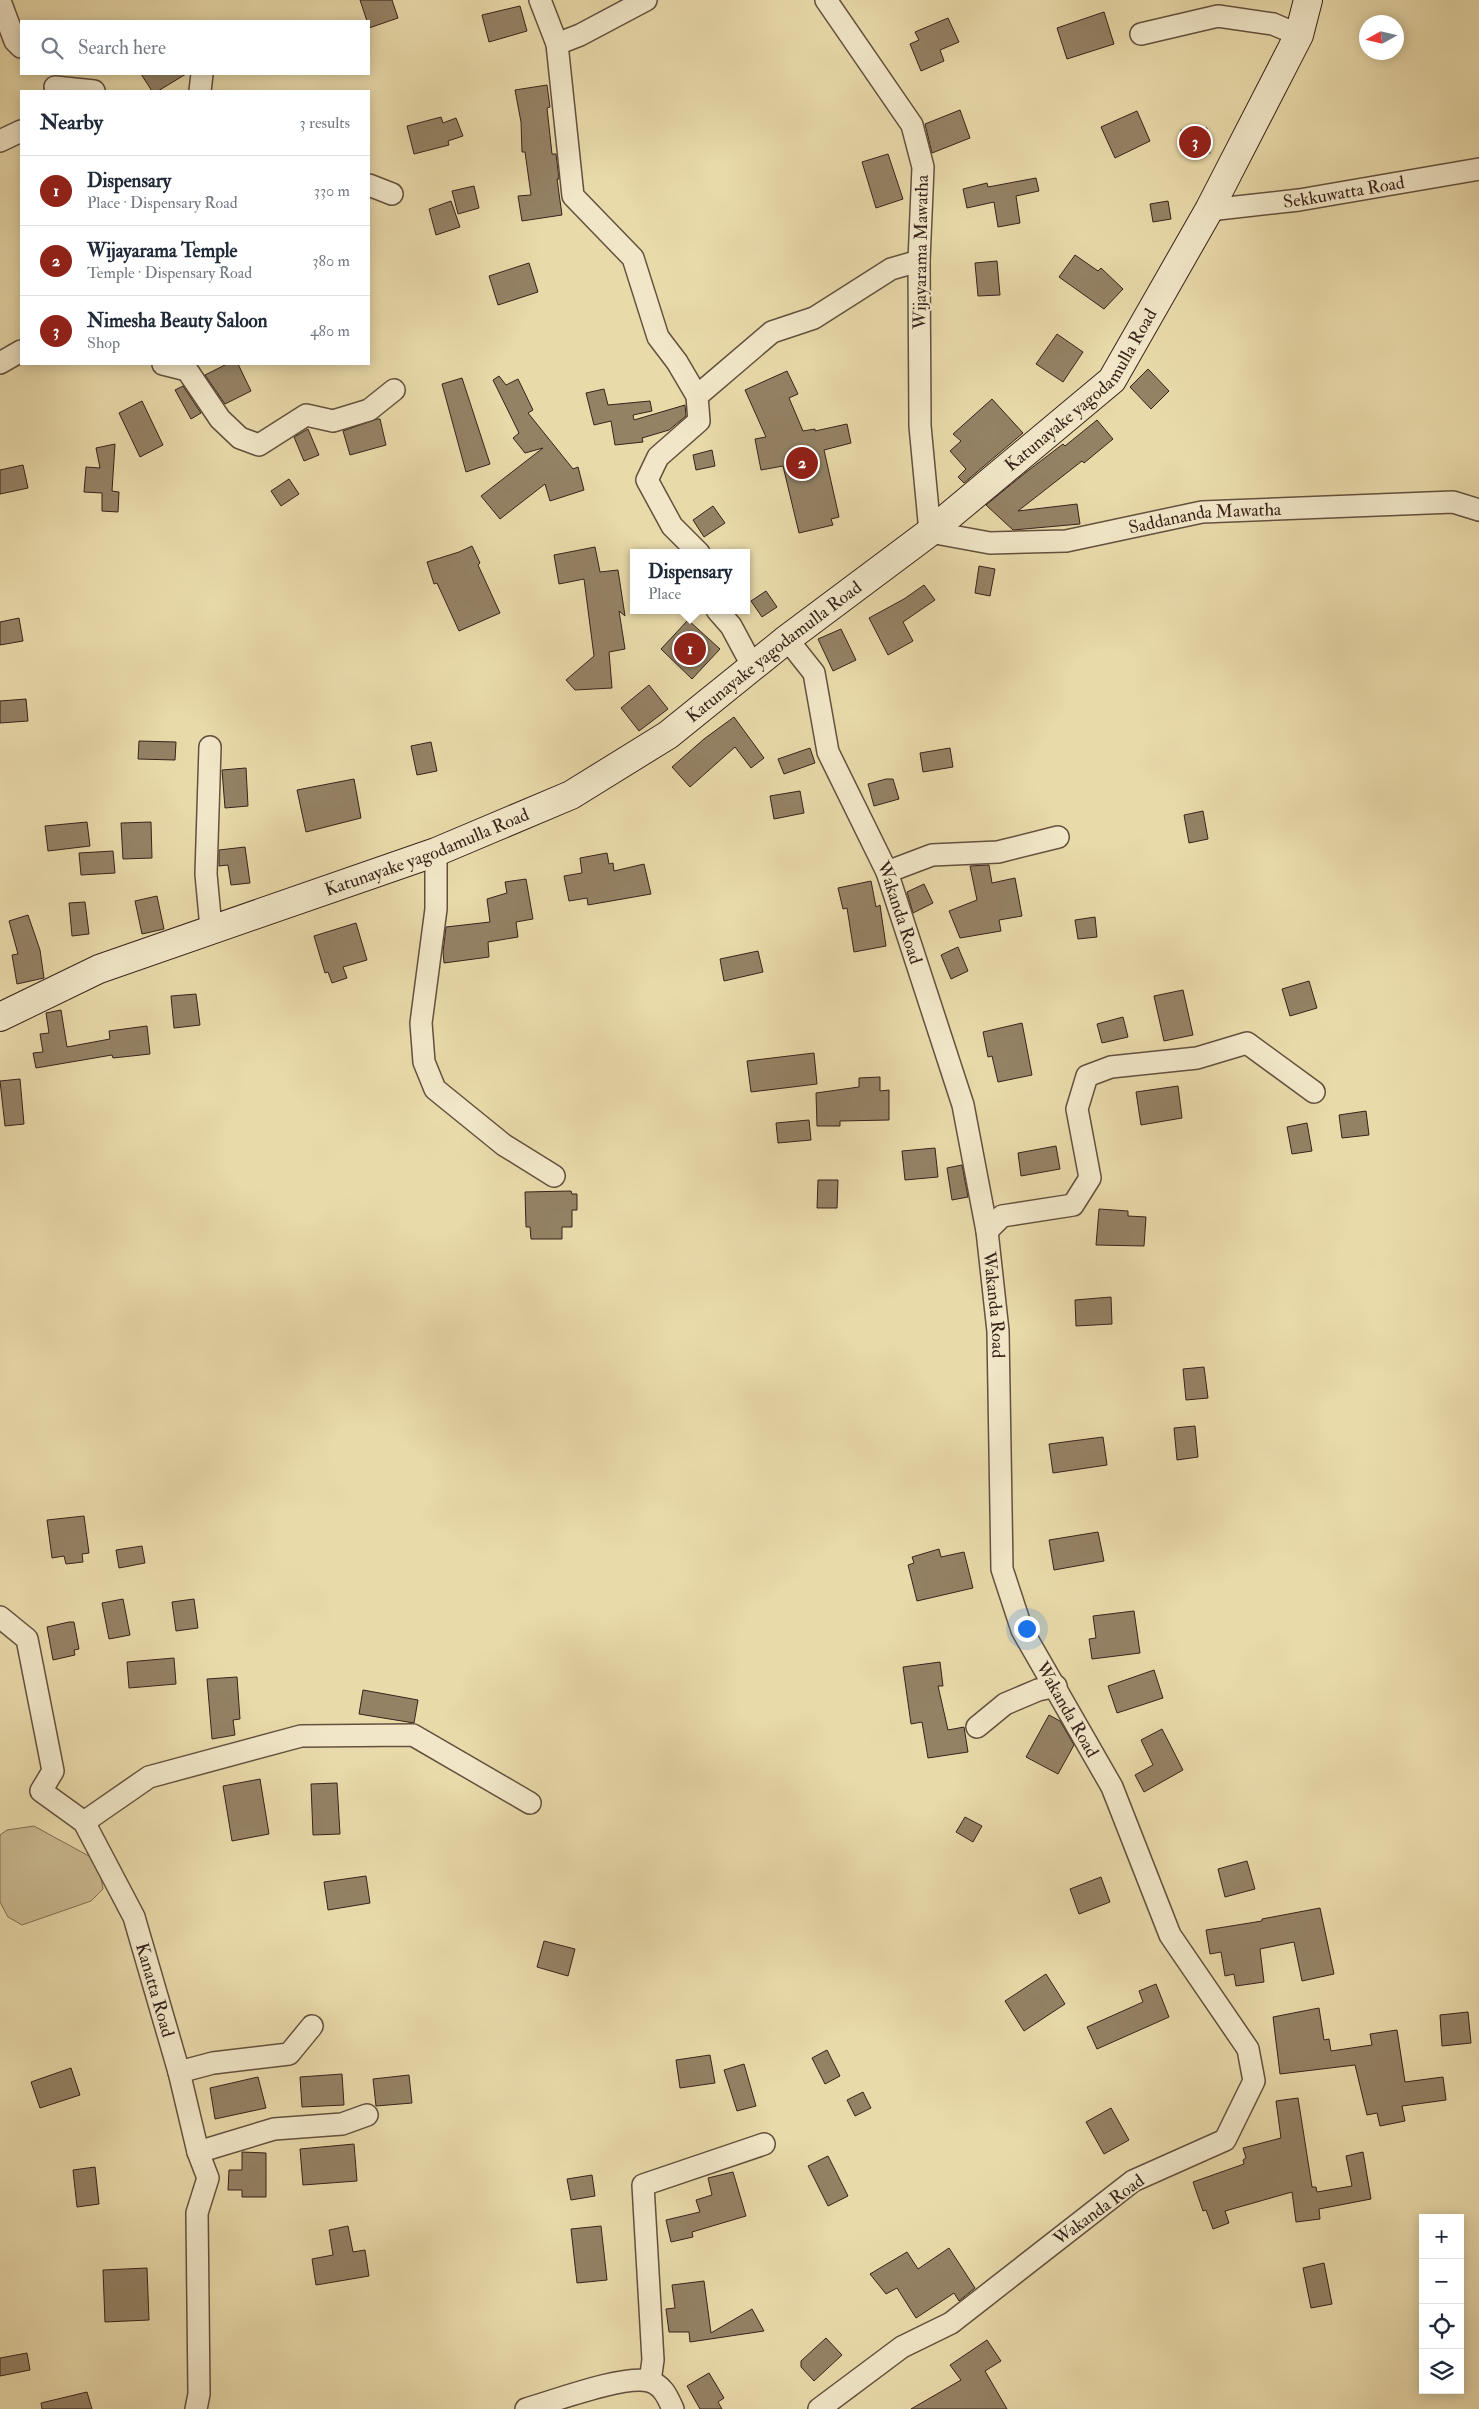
<!DOCTYPE html>
<html lang="en">
<head>
<meta charset="utf-8">
<style>
  :root { --surface:#fff; --page:#f6f6f7; --text:#1f2937; --muted:#747a83; --line:#e0e1e3; --accent:#8f2418 }
  body { margin:0; font-family:"IM FELL Double Pica",serif; background:var(--page); color:var(--text) }
  .controls { position:absolute; right:15px; bottom:15px; display:grid; overflow:hidden; border-radius:0px; box-shadow:0 2px 12px #0003 }
  .controls button { width:45px; height:45px; display:grid; place-items:center; padding:0; border:0; border-bottom:1px solid var(--line); background:var(--surface); color:var(--text); font:25px sans-serif }
  .compass { position:absolute; left:1359px; top:15px; width:45px; height:45px; border-radius:50%; background:var(--surface); box-shadow:0 2px 12px #0003; rotate:262deg }
  .you { position:absolute; left:1026px; top:1628px; width:18px; height:18px; margin:-12px; border:4px solid #fff; border-radius:50%; background:#1a73e8; box-shadow:0 0 0 8px #1a73e833 }
  .badge { display:grid; place-items:center; width:32px; height:32px; border-radius:50%; background:var(--accent); color:#fff; font-size:16px; font-weight:700 }
  .pin { position:absolute; translate:-50% -50%; border:2px solid #fff; box-shadow:0 1px 5px #0006 }
  .popup { position:absolute; left:630px; top:549px; width:120px; height:65px; box-sizing:border-box; display:grid; place-content:center; border-radius:0px; background:var(--surface); filter:drop-shadow(0 1px 4px #0005); font-size:16px; white-space:nowrap; color:var(--muted) }
  .popup b { font-size:19px; color:var(--text) }
  .popup::after { content:''; position:absolute; left:50%; top:100%; margin-left:-10px; border:10px solid transparent; border-top-color:var(--surface) }
  .list { margin:0; padding:0; list-style:none }
  h2 { display:flex; justify-content:space-between; align-items:center; height:65px; margin:0; padding:0 20px; font-size:21px }
  h2 small { font-size:16px; font-weight:400; color:var(--muted) }
  .list li { display:grid; grid-template-columns:32px 1fr auto; gap:15px; align-items:center; box-sizing:border-box; height:70px; padding:0 20px; border-top:1px solid var(--line) }
  .list b { display:block; font-size:19px; white-space:nowrap }
  .list p { margin:0; font-size:16px; white-space:nowrap; color:var(--muted) }
  .list em { font-size:16px; font-style:normal; color:var(--muted) }
  .icon { flex:none; width:28px; height:28px; fill:none; stroke:currentColor; stroke-width:2; stroke-linecap:round; stroke-linejoin:round }
  .map { position:relative; flex:none; width:1479px; height:2409px; overflow:hidden }
  .search { position:absolute; background:var(--surface); box-shadow:0 2px 12px #0003; left:20px; top:20px; width:350px; height:55px; display:flex; align-items:center; gap:12px; box-sizing:border-box; padding:0 18px; border-radius:0px; color:var(--muted); font-size:19px }
  .panel { position:absolute; background:var(--surface); box-shadow:0 2px 12px #0003; left:20px; top:90px; width:350px; height:275px; border-radius:0px }
  .map>svg:first-child { display:block }
</style>
</head>
<body>
<div class="map">
<svg width="1479" height="2409" viewBox="0 0 1479 2409">
  <rect width="100%" height="100%" fill="#e9daaa"/>
  <filter id="stains"><feTurbulence type="fractalNoise" baseFrequency=".004" numOctaves="4"/><feColorMatrix values="0 0 0 0 .2 0 0 0 0 .09 0 0 0 0 .02 0 0 0 .5 -.17"/></filter>
  <radialGradient id="worn" r=".72"><stop offset=".6" stop-color="#630" stop-opacity="0"/><stop offset="1" stop-color="#630" stop-opacity=".3"/></radialGradient>
  <path fill="#cbbb92" stroke="#826e56" d="M34 1826 98 1861 103 1889 91 1901 22 1925 8 1917 0 1902V1835L7 1830Z"/>
  <g fill="#948265" stroke="#38221a">
    <path d="M360 0H392L398 18 369 28V21H367Z"/>
    <path d="M520 6 527 31 489 42 482 15Z"/>
    <path d="M1104 12 1114 44 1067 59 1057 28Z"/>
    <path d="M948 18 959 42 940 50 944 61 921 71 910 44 919 40 915 32Z"/>
    <path d="M141 74H186L158 91H152Z"/>
    <path d="M547 85 550 107 547 108 552 154H556L559 179H557L562 215 522 221 518 196 531 195 525 152H522L521 122 515 90Z"/>
    <path d="M960 110 970 138 932 153 925 124Z"/>
    <path d="M1137 111 1150 141 1115 158 1101 127Z"/>
    <path d="M441 117 443 123 456 118 463 136 448 141 449 145 414 154 407 126Z"/>
    <path d="M1207 128 1210 153 1184 156 1181 130Z"/>
    <path d="M888 154 903 199 876 208 862 162Z"/>
    <path d="M1036 178 1039 191 1016 196 1020 223 998 227 994 202 967 208 963 189 987 183 988 187Z"/>
    <path d="M474 186 479 208 458 214 452 191Z"/>
    <path d="M451 201 460 227 436 235 429 209Z"/>
    <path d="M1168 201 1171 219 1153 222 1150 204Z"/>
    <path d="M1075 255 1098 271 1101 268 1123 289 1104 309 1059 277Z"/>
    <path d="M997 261 1000 295 978 296 975 263Z"/>
    <path d="M529 263 538 292 498 305 489 276Z"/>
    <path d="M1057 334 1083 352 1063 382 1036 364Z"/>
    <path d="M227 364H238L251 391 225 404 205 375Z"/>
    <path d="M1148 369 1169 391 1151 409 1130 387Z"/>
    <path d="M787 371 798 394 789 398 803 431 815 429V431L847 424 851 443 824 450 839 517 831 519 833 525 799 533 783 466 761 470 755 439 766 437 745 390Z"/>
    <path d="M499 376 506 385 518 379 533 410 528 413 573 469 578 467 584 490 550 501 545 484 500 519 481 496 543 448 525 453 513 438 519 433 493 380Z"/>
    <path d="M462 378 490 464 466 472 442 384Z"/>
    <path d="M183 386 201 413 191 419 175 390Z"/>
    <path d="M604 389 608 405 650 401 652 411 633 415 634 420 685 405 686 416 669 430 642 438 643 442 615 445 611 421 594 425 586 393Z"/>
    <path d="M992 399 1023 433 964 483 958 477 966 469 950 451 961 441 953 434Z"/>
    <path d="M142 401 163 445 140 457 119 413Z"/>
    <path d="M377 419H380L386 445 350 455 343 431Z"/>
    <path d="M1097 420 1113 439 1084 463 1082 461 1018 511 1077 504 1080 524 1013 530 986 505 1025 473 1063 444 1065 446Z"/>
    <path d="M308 429 319 455 304 461 294 437Z"/>
    <path d="M115 444 112 491 119 492 118 512 102 511V493L84 492 86 467 100 468 96 448Z"/>
    <path d="M712 450 715 466 696 470 693 455Z"/>
    <path d="M23 465 28 488 0 494V470Z"/>
    <path d="M289 479 299 494 281 506 271 491Z"/>
    <path d="M713 506 725 523 704 537 693 520Z"/>
    <path d="M472 546 480 563 478 565 500 613 459 631 437 583 434 584 427 562 459 552Z"/>
    <path d="M595 547 600 572 618 570 625 616 619 611 625 649 609 652 612 688 575 690 566 680 594 656 584 579 559 584 554 555Z"/>
    <path d="M979 566 995 569 990 596 975 593Z"/>
    <path d="M924 585 935 600 903 622 913 641 888 655 869 618 904 599Z"/>
    <path d="M766 591 777 607 762 617 751 601Z"/>
    <path d="M19 618 23 641 0 645V622Z"/>
    <path d="M688 620 720 649 692 679 661 649Z"/>
    <path d="M841 629 856 660 833 671 818 639Z"/>
    <path d="M649 685 668 709 639 731 621 708Z"/>
    <path d="M26 699 28 721 0 723V701Z"/>
    <path d="M734 717 764 758 751 768 735 747 690 787 672 767 704 739Z"/>
    <path d="M139 741 176 742 175 760 138 759Z"/>
    <path d="M431 742 437 771 417 775 411 746Z"/>
    <path d="M810 748 815 763 784 774 778 759Z"/>
    <path d="M950 748 953 767 923 772 920 753Z"/>
    <path d="M246 768 248 806 225 808 222 770Z"/>
    <path d="M354 779 361 818 306 832 297 790Z"/>
    <path d="M886 779H893L899 799 874 806 868 784Z"/>
    <path d="M800 791 804 813 774 819 770 796Z"/>
    <path d="M1203 811 1208 839 1189 843 1184 815Z"/>
    <path d="M87 822 90 846 48 851 45 826Z"/>
    <path d="M151 822 152 858 123 859 121 823Z"/>
    <path d="M245 847 250 883 231 885 228 865 219 866V850Z"/>
    <path d="M113 851 115 873 81 875 79 853Z"/>
    <path d="M607 853 609 864 613 863 614 871 644 864 651 894 588 905 587 898 569 901 564 876 582 873 580 858Z"/>
    <path d="M989 865 992 883 1015 878 1022 916 999 920 1001 931 960 938 949 911 977 900 970 866Z"/>
    <path d="M526 879 533 919 516 922 518 937 488 942 489 957 444 963 443 952 446 927 490 922 487 899 507 893 505 882Z"/>
    <path d="M871 881 876 907 880 905 886 946 854 952 847 908 843 909 838 888Z"/>
    <path d="M924 884 933 903 913 913 907 892Z"/>
    <path d="M157 896 164 929 142 934 135 901Z"/>
    <path d="M85 902 89 934 72 936 69 903Z"/>
    <path d="M28 915 40 950 44 978 17 984 12 955 18 954 9 921Z"/>
    <path d="M1095 917 1097 937 1078 939 1075 920Z"/>
    <path d="M356 923 367 960 343 967 347 978 332 983 328 972 325 973 314 936Z"/>
    <path d="M958 947 968 971 951 979 941 955Z"/>
    <path d="M758 951 763 972 724 981 720 959Z"/>
    <path d="M1309 981 1317 1008 1290 1016 1282 989Z"/>
    <path d="M1183 990 1193 1035 1164 1041 1154 996Z"/>
    <path d="M196 994 200 1025 174 1028 171 996Z"/>
    <path d="M61 1010 67 1047 110 1039 109 1031 147 1026 150 1054 113 1058 112 1055 36 1068 33 1053 43 1052 40 1034 49 1033 46 1013Z"/>
    <path d="M1123 1017 1128 1037 1102 1043 1097 1024Z"/>
    <path d="M1022 1023 1032 1075 998 1082 992 1056 988 1057 983 1032Z"/>
    <path d="M814 1053 817 1084 751 1092 747 1061Z"/>
    <path d="M880 1077V1091L889 1090V1120L840 1121V1126H817L816 1093 859 1087V1078Z"/>
    <path d="M20 1079 24 1124 5 1126 0 1081Z"/>
    <path d="M1178 1086 1182 1118 1141 1125 1136 1092Z"/>
    <path d="M1366 1111 1369 1135 1342 1138 1339 1115Z"/>
    <path d="M809 1120 811 1140 778 1143 776 1123Z"/>
    <path d="M1307 1123 1312 1151 1292 1154 1287 1127Z"/>
    <path d="M1056 1146 1060 1169 1021 1176 1018 1153Z"/>
    <path d="M935 1148 938 1177 905 1180 902 1151Z"/>
    <path d="M962 1165 968 1197 952 1200 947 1168Z"/>
    <path d="M818 1180H838L837 1208H817Z"/>
    <path d="M571 1191 572 1194H577V1210H572V1227H562V1239H531L530 1227H526L525 1192Z"/>
    <path d="M1099 1209 1128 1211V1216L1146 1217 1144 1246 1096 1245Z"/>
    <path d="M1111 1297 1112 1324 1076 1326 1075 1300Z"/>
    <path d="M1204 1367 1208 1398 1186 1400 1183 1369Z"/>
    <path d="M1195 1426 1198 1457 1177 1460 1174 1428Z"/>
    <path d="M1103 1437 1107 1465 1053 1473 1049 1444Z"/>
    <path d="M84 1516 89 1553 82 1554 83 1562 66 1564 64 1556 52 1558 47 1520Z"/>
    <path d="M1098 1532 1104 1561 1054 1570 1049 1540Z"/>
    <path d="M142 1546 145 1563 119 1568 116 1550Z"/>
    <path d="M939 1549 941 1557 964 1552 973 1588 917 1601 908 1565 914 1563 912 1557Z"/>
    <path d="M123 1599 130 1635 109 1639 102 1603Z"/>
    <path d="M194 1599 198 1628 176 1631 172 1602Z"/>
    <path d="M1134 1611 1140 1653 1092 1659 1089 1639 1096 1638 1093 1616Z"/>
    <path d="M69 1622H74L79 1649 74 1650 75 1655 53 1660 47 1627Z"/>
    <path d="M174 1658 176 1684 129 1688 127 1662Z"/>
    <path d="M940 1662 943 1686H938L948 1730 964 1727 968 1752 928 1758 922 1722 911 1724 903 1667Z"/>
    <path d="M1154 1670 1163 1698 1117 1713 1108 1686Z"/>
    <path d="M237 1677 240 1719 233 1720 235 1735 212 1739 207 1679Z"/>
    <path d="M363 1690 418 1700 414 1723 359 1714Z"/>
    <path d="M1049 1715 1060 1721 1074 1745 1058 1774 1026 1757Z"/>
    <path d="M1162 1729 1183 1770 1144 1792 1135 1775 1153 1765 1141 1740Z"/>
    <path d="M260 1779 269 1834 232 1841 223 1786Z"/>
    <path d="M337 1783 340 1834 313 1835 311 1784Z"/>
    <path d="M965 1817 982 1826 973 1842 956 1832Z"/>
    <path d="M1247 1861 1255 1889 1225 1897 1218 1869Z"/>
    <path d="M366 1876 370 1903 328 1910 324 1882Z"/>
    <path d="M1101 1877 1110 1902 1079 1914 1070 1889Z"/>
    <path d="M1320 1908 1334 1974 1302 1981 1294 1942 1260 1949 1264 1982 1236 1986 1234 1974 1225 1976 1221 1952 1210 1954 1206 1930 1262 1921V1919Z"/>
    <path d="M544 1941 575 1949 568 1976 537 1967Z"/>
    <path d="M1046 1974 1065 2004 1024 2031 1005 2001Z"/>
    <path d="M1156 1984 1169 2017 1097 2049 1087 2027 1143 2002 1139 1991Z"/>
    <path d="M1319 2008 1324 2040 1329 2039 1331 2051 1372 2045 1370 2034 1397 2030 1405 2082 1443 2077 1446 2100 1402 2106 1405 2121 1380 2126 1377 2113 1367 2115 1355 2065 1280 2074 1273 2017Z"/>
    <path d="M1468 2012 1471 2043 1442 2046 1440 2015Z"/>
    <path d="M827 2050 840 2076 825 2084 812 2058Z"/>
    <path d="M710 2055 715 2083 680 2088 676 2060Z"/>
    <path d="M744 2064 756 2106 737 2111 724 2070Z"/>
    <path d="M71 2068 80 2095 40 2108 31 2082Z"/>
    <path d="M342 2074 344 2105 302 2107 300 2077Z"/>
    <path d="M409 2075 412 2103 376 2106 373 2079Z"/>
    <path d="M258 2077 266 2108 215 2119 210 2088Z"/>
    <path d="M863 2092 871 2108 855 2116 847 2100Z"/>
    <path d="M1298 2098 1312 2187H1316L1317 2192 1352 2186 1346 2156 1363 2152 1371 2199 1319 2209 1320 2219 1296 2222 1292 2192 1225 2211 1229 2223 1213 2229 1206 2210 1203 2211 1193 2182 1244 2164 1243 2160 1246 2158 1243 2148 1281 2138 1276 2101Z"/>
    <path d="M1111 2108 1129 2140 1104 2154 1086 2122Z"/>
    <path d="M354 2144 357 2181 303 2185 300 2149Z"/>
    <path d="M242 2152 266 2153V2197H242V2190H228L229 2170H242Z"/>
    <path d="M828 2156 848 2196 828 2206 808 2166Z"/>
    <path d="M95 2167 99 2204 77 2207 73 2170Z"/>
    <path d="M733 2172 746 2216 692 2232 693 2237 671 2242 666 2220 700 2212 696 2200 712 2195 708 2178Z"/>
    <path d="M592 2175 595 2196 571 2200 567 2179Z"/>
    <path d="M348 2226 353 2252 365 2250 369 2276 316 2285 312 2259 333 2255 329 2230Z"/>
    <path d="M601 2226 607 2280 577 2283 571 2229Z"/>
    <path d="M949 2248 975 2288 959 2301 954 2293 916 2318 897 2288 886 2294 870 2274 907 2252 918 2269Z"/>
    <path d="M1324 2263 1332 2304 1311 2308 1303 2268Z"/>
    <path d="M147 2268 149 2320 105 2322 103 2270Z"/>
    <path d="M704 2281 711 2333 752 2309 764 2331 690 2342 689 2332H669L666 2309 675 2308 672 2285Z"/>
    <path d="M826 2338 842 2355 814 2381 801 2367V2361Z"/>
    <path d="M987 2340 1001 2361 985 2371 1007 2409H911L961 2380 950 2365Z"/>
    <path d="M27 2353 30 2370 0 2376V2358Z"/>
    <path d="M709 2373 724 2398 718 2402 722 2409H700L687 2386Z"/>
    <path d="M87 2392 92 2409H42L41 2403Z"/>
  </g>
  <g fill="none" stroke-linecap="round" stroke-linejoin="round">
    <g stroke="#64503e" stroke-width="24">
      <g id="street">
        <path d="M540 0 557 44"/>
        <path d="M646 0 580 35 557 44 573 196 633 258 658 337 677 362 697 396"/>
        <path id="s1" d="M826 0 912 125 923 167 919 261 920 426 930 532 990 543 1066 541 1202 512 1453 502 1479 510"/>
        <path d="M0 1 15 41 21 47"/>
        <path d="M1141 34 1218 16 1273 24 1299 35"/>
        <path d="M55 87 94 91"/>
        <path d="M200 91 202 74"/>
        <path d="M0 141 21 131"/>
        <path d="M369 185 392 194"/>
        <path id="s2" d="M1209 210 1299 200 1479 169"/>
        <path d="M0 363 21 351"/>
        <path d="M163 364 187 370 220 419 240 438 259 445 306 415 333 421 369 410 394 390"/>
        <path d="M699 553 672 526 647 480 658 457 699 421 697 396 772 332 814 318 891 269 919 261"/>
        <path d="M717 610 731 626 753 667"/>
        <path id="s3" d="M787 639 814 673 828 752 887 872 963 1105 987 1231 998 1331 1002 1569 1022 1630 1112 1787 1170 1935 1248 2049 1254 2081 1225 2140 1133 2181 951 2323 902 2347 819 2409"/>
        <path d="M210 747 206 874 211 928"/>
        <path d="M436 852V909L421 1023 424 1062 435 1089 504 1145 554 1176"/>
        <path d="M887 872 932 855 998 852 1058 837"/>
        <path d="M987 1231 1002 1216 1073 1205 1090 1178 1077 1109 1087 1076 1111 1067 1197 1058 1247 1043 1314 1092"/>
        <path id="s4" d="M0 1617 27 1639 53 1771 41 1791 84 1822 134 1917 179 2072 198 2152 208 2178 197 2213 199 2394 196 2409"/>
        <path d="M977 1727 1005 1704 1038 1690 1056 1686"/>
        <path d="M84 1822 149 1777 301 1736 413 1735 530 1803"/>
        <path d="M179 2072 213 2063 289 2054 312 2026"/>
        <path d="M198 2152 274 2129 342 2124 367 2115"/>
        <path d="M650 2381 653 2360 643 2185 764 2144"/>
        <path d="M526 2409C554 2401 623 2375 649 2381 663 2385 668 2398 673 2409"/>
      </g>
    </g>
    <g stroke="#38221a" stroke-width="30">
      <g id="secondary">
        <path id="s5" d="M0 1017 99 969 436 852 571 795 668 735 787 639 930 532 1112 380 1209 210 1299 35 1308 0"/>
      </g>
    </g>
    <use href="#street" stroke="#f1e7c8" stroke-width="21"/>
    <use href="#secondary" stroke="#f1e7c8" stroke-width="28"/>
  </g>
  <g text-anchor="middle" dominant-baseline="central" stroke-width="4" stroke-linejoin="round" paint-order="stroke">
    <g font-size="18" fill="#38221a" stroke="#f1e7c8">
      <text stroke="none"><textPath href="#s2" startOffset="136">Sekkuwatta Road</textPath></text>
      <text transform="translate(921 252) rotate(-89)">Wijayarama Mawatha</text>
      <text stroke="none"><textPath href="#s5" startOffset="1268">Katunayake yagodamulla Road</textPath></text>
      <text stroke="none"><textPath href="#s1" startOffset="839">Saddananda Mawatha</textPath></text>
      <text stroke="none"><textPath href="#s5" startOffset="862">Katunayake yagodamulla Road</textPath></text>
      <text stroke="none"><textPath href="#s5" startOffset="458">Katunayake yagodamulla Road</textPath></text>
      <text stroke="none"><textPath href="#s3" startOffset="300">Wakanda Road</textPath></text>
      <text stroke="none"><textPath href="#s3" startOffset="705">Wakanda Road</textPath></text>
      <text stroke="none"><textPath href="#s3" startOffset="1125">Wakanda Road</textPath></text>
      <text stroke="none"><textPath href="#s4" startOffset="429">Kanatta Road</textPath></text>
      <text transform="translate(1099 2210) rotate(-36)">Wakanda Road</text>
    </g>
  </g>
  <rect width="100%" height="100%" filter="url(#stains)"/>
  <rect width="100%" height="100%" fill="url(#worn)"/>
</svg>
<div class="controls">
<button>+</button>
<button>−</button>
<button><svg class="icon" aria-label="locate" viewBox="0 0 24 24"><circle cx="12" cy="12" r="6"/><path d="M12 2v4M12 18v4M2 12h4M18 12h4"/></svg></button>
<button><svg class="icon" aria-label="layers" viewBox="0 0 24 24"><path d="M12 4l9 5-9 5-9-5zM3 14l9 5 9-5"/></svg></button>
</div>
<svg class="compass" viewBox="-18 -18 36 36"><path d="M0-13l5 13h-10z" fill="#e53935"/><path d="M0 13l5-13h-10z" fill="#747a83"/></svg>
<div class="you"></div>
<div class="pin badge" style="left:690px;top:649px">1</div>
<div class="popup"><b>Dispensary</b>Place</div>
<div class="pin badge" style="left:802px;top:463px">2</div>
<div class="pin badge" style="left:1195px;top:142px">3</div>
<div class="search"><svg class="icon" aria-label="search" viewBox="0 0 24 24"><circle cx="10" cy="10" r="6"/><path d="M15 15l6 6"/></svg>Search here</div>
<section class="panel">
<h2>Nearby<small>3 results</small></h2>
<ul class="list">
<li><span class="badge">1</span><div><b>Dispensary</b><p>Place · Dispensary Road</p></div><em>330 m</em></li>
<li><span class="badge">2</span><div><b>Wijayarama Temple</b><p>Temple · Dispensary Road</p></div><em>380 m</em></li>
<li><span class="badge">3</span><div><b>Nimesha Beauty Saloon</b><p>Shop</p></div><em>480 m</em></li>
</ul>
</section>
</div>
</body>
</html>
